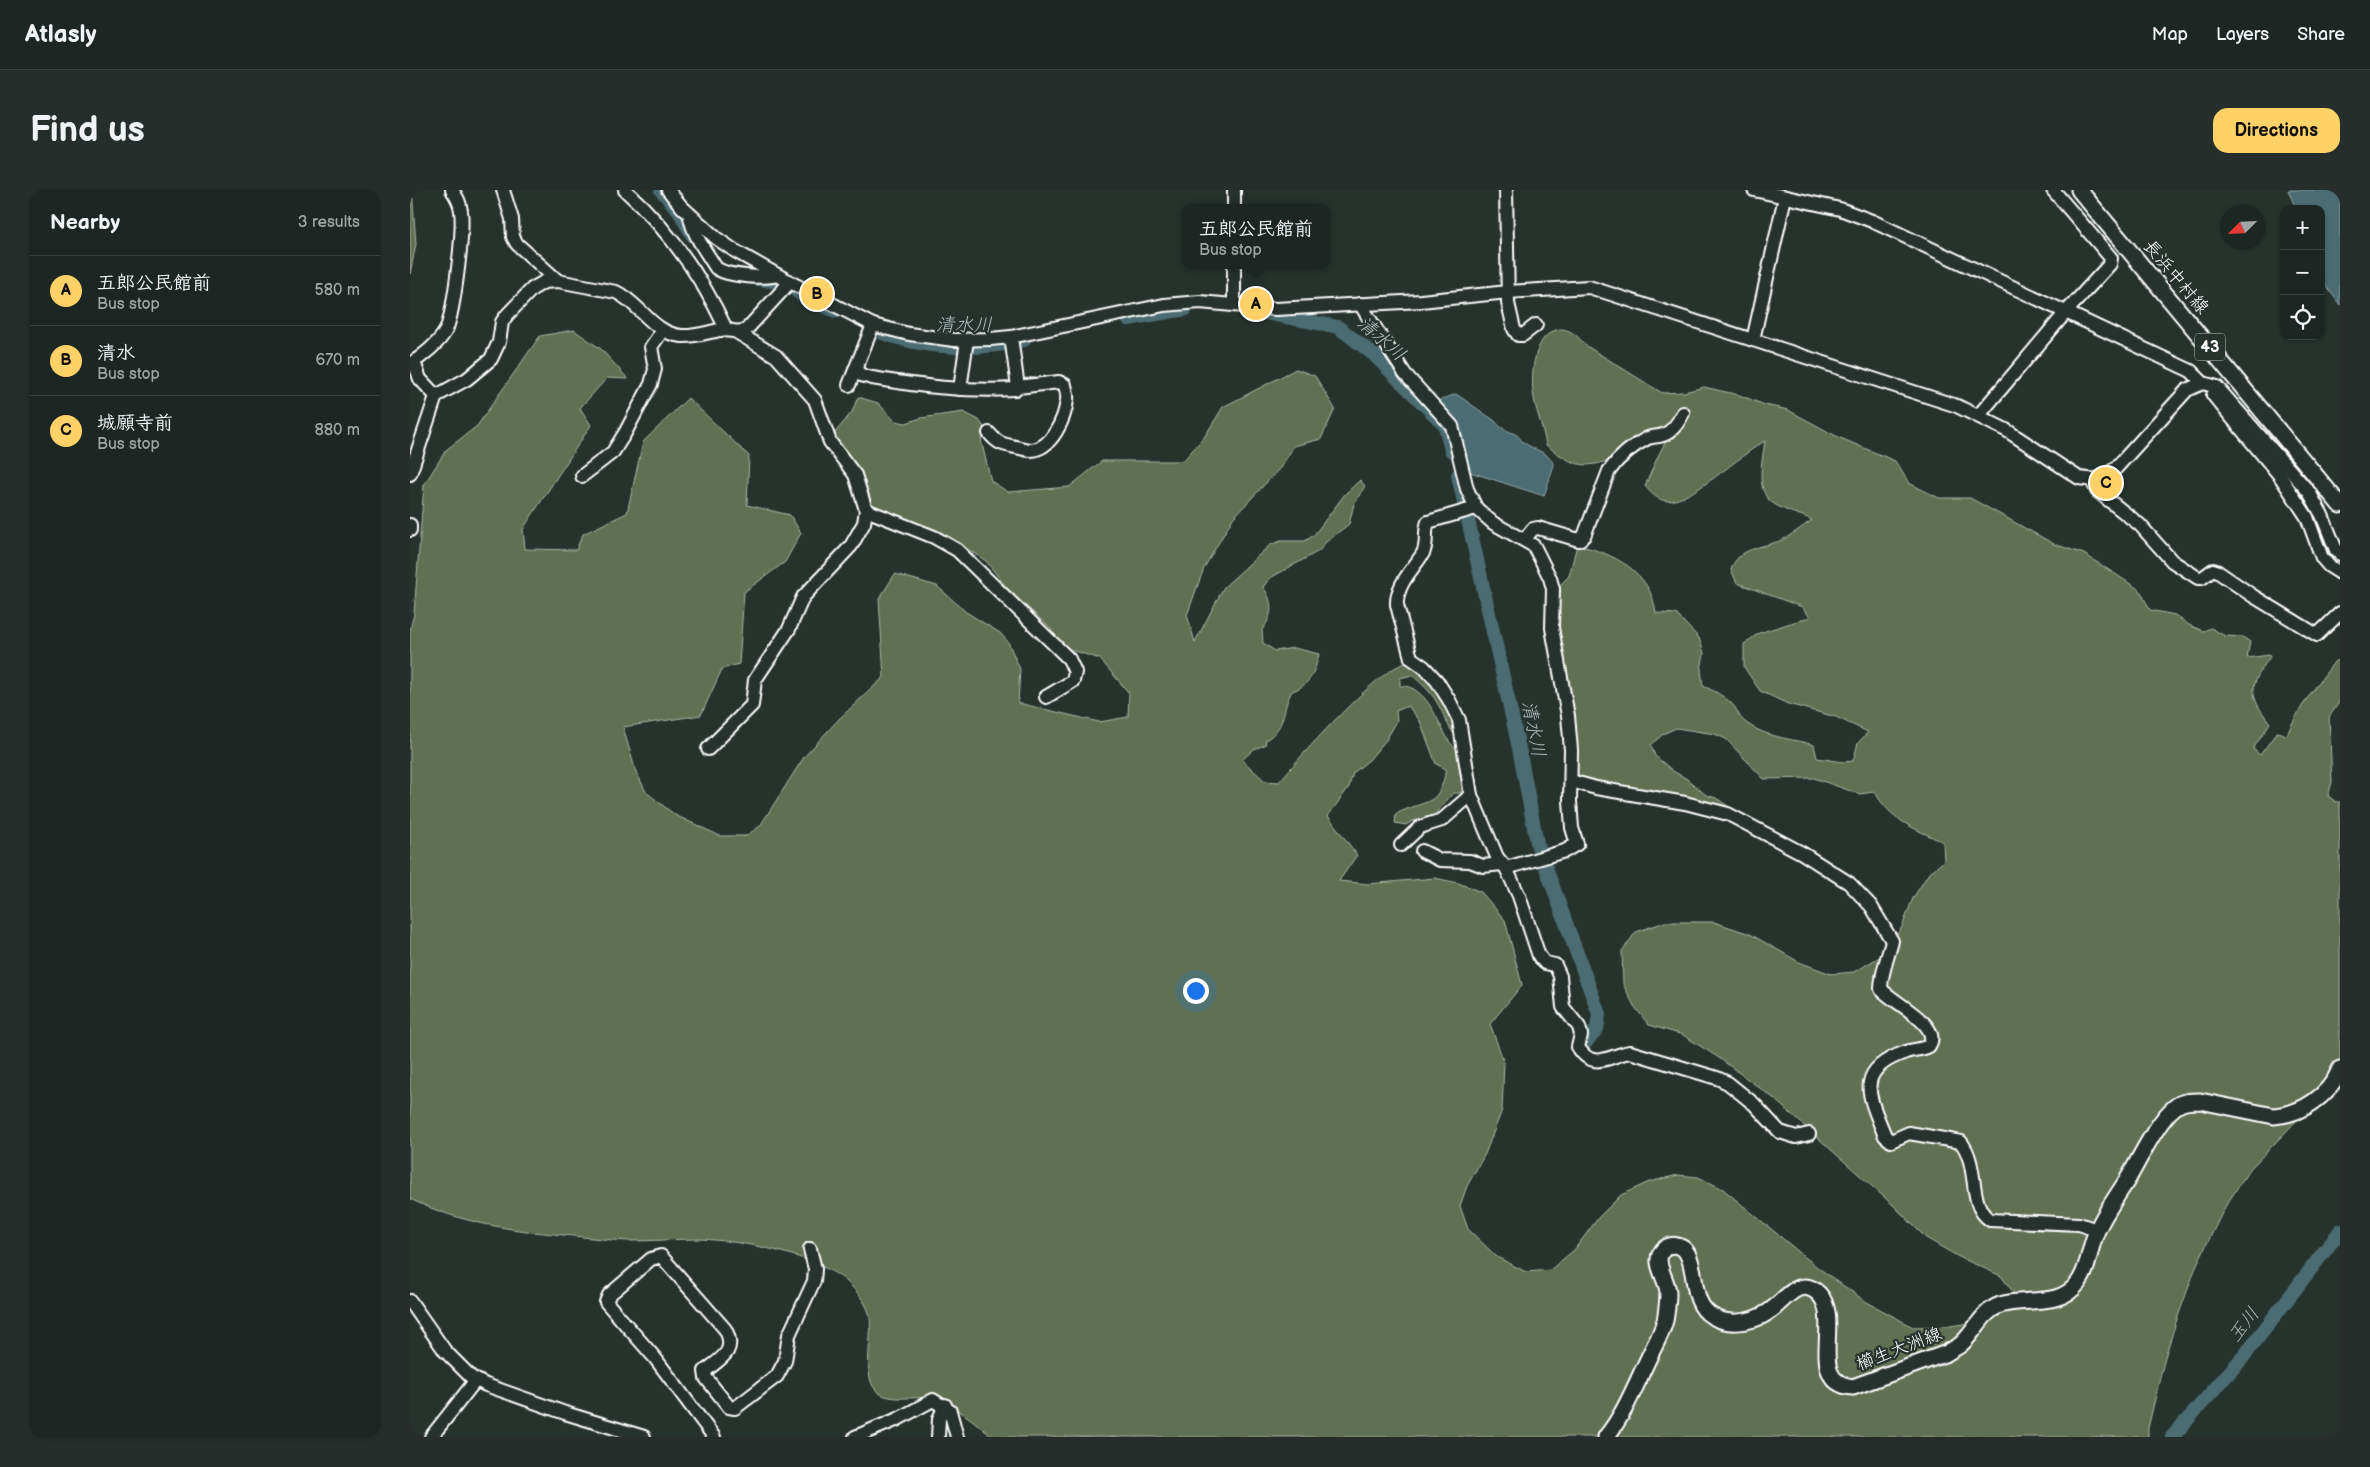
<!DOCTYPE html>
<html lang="en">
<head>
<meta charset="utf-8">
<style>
  :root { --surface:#1c2622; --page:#252e2a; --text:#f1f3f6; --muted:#a0a5a5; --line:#3a4340; --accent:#ffd166 }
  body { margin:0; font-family:"Balsamiq Sans","Klee One",sans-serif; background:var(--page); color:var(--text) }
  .controls { position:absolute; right:15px; top:15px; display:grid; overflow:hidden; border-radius:10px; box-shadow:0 1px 4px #0004 }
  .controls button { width:45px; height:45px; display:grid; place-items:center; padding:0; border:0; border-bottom:1px solid var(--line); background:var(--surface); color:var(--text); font:25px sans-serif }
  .compass { position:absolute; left:1810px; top:15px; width:45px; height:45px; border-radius:50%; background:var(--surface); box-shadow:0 1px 4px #0004; rotate:246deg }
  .you { position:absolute; left:785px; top:800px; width:18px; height:18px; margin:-12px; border:4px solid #fff; border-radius:50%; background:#1a73e8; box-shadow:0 0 0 8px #1a73e833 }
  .badge { display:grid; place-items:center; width:32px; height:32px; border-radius:50%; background:var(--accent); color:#111; font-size:16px; font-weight:700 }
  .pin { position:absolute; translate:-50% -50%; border:2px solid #fff; box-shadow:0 1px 5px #0006 }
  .popup { position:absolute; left:772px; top:14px; width:148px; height:65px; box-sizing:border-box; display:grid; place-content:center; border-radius:10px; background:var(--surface); filter:drop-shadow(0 1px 4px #0005); font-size:16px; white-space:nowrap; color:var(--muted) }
  .popup b { font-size:19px; color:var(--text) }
  .popup::after { content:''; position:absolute; left:50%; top:100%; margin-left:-10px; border:10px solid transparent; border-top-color:var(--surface) }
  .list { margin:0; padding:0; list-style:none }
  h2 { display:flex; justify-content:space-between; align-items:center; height:65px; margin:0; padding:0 20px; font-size:21px }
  h2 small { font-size:16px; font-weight:400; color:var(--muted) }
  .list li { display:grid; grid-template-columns:32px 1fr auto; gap:15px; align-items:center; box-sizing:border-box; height:70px; padding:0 20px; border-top:1px solid var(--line) }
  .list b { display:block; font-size:19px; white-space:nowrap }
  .list p { margin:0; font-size:16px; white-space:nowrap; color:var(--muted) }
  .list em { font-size:16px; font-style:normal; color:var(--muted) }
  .icon { flex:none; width:28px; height:28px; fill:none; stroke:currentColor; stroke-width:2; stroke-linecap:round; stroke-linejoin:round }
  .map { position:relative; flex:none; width:1930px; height:1247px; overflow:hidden; border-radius:15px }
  header { display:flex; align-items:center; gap:30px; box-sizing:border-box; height:70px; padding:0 25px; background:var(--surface); border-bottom:1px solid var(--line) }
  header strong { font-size:24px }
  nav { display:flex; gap:28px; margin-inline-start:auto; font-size:18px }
  .intro { display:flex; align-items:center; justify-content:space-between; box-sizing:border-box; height:120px; padding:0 30px }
  h1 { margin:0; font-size:35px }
  .button { padding:12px 22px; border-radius:15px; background:var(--accent); color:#111; font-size:18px; font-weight:700 }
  main { display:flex; gap:30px; padding:0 30px }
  aside { flex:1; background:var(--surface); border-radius:15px; box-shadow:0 1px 4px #0004 }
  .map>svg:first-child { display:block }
</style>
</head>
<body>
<header>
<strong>Atlasly</strong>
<nav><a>Map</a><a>Layers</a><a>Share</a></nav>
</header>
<div class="intro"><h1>Find us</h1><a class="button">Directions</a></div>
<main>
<aside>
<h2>Nearby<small>3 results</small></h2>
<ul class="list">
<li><span class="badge">A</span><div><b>五郎公民館前</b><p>Bus stop</p></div><em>580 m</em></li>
<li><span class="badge">B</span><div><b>清水</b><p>Bus stop</p></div><em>670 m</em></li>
<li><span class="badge">C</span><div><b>城願寺前</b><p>Bus stop</p></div><em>880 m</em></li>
</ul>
</aside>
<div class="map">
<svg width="1930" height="1247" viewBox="0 0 1930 1247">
  <rect width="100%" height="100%" fill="#26332d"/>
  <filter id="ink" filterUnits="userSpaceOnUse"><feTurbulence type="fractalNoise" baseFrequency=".02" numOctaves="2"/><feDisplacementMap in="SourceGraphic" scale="10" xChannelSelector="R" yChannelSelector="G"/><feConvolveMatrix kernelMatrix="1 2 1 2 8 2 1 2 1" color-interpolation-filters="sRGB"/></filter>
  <g filter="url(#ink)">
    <g fill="#5e7052" stroke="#aeb8a8">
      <path d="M0 0H2L6 54 0 84Z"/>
      <path d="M164 140 191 159 218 189 197 188 170 218 181 235 113 339 115 359 166 360 173 344 217 323 233 252 278 208 339 266 337 315 380 325 391 343 375 372 334 402 329 474 312 479 291 525 213 537 225 579 236 602 265 625 310 646H336L350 636 394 567 429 529 474 487 469 409 485 384 527 396 556 422 590 443 598 452 610 479 608 513 689 532 718 527 719 503 690 469 652 457 640 438 597 398 576 371 536 345 518 340 466 317 454 305 424 244 442 222 448 207 468 213 485 231 496 233 511 228 553 222 569 230 578 243 571 250 581 291 598 302 659 297 692 271H773L795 246 813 217 886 179 905 186 925 219 911 249 884 256 871 277 823 328 794 378 777 425 785 452 814 397 860 355 871 351H895L904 345 935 304 950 290 955 296 944 314 939 334 916 352 909 361 860 388 853 397C864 412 863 426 852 440L853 453 865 461 884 458 909 464C905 481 900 496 882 501 871 519 878 535 856 550L855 555 844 559 832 570 855 591 869 592C889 568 970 476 997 473 1013 472 1036 509 1042 522 1046 530 1046 540 1048 548 1038 540 1034 523 1026 511 1020 501 1011 493 1002 485L990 488V496C1016 494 1028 533 1039 551 1042 556 1049 560 1051 565 1057 576 1054 592 1051 603H1043L1021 629 1015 626 1014 632 1002 631 996 635 985 633 986 624C1017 608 1029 619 1036 579L1026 574 1010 531 998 516 986 521 987 531 976 550 959 570 943 583 939 597 918 626 947 665 929 691 958 694 1025 688 1048 693 1071 702 1095 730 1112 795 1080 834 1094 872 1092 920 1075 964 1057 996 1050 1016 1058 1039 1087 1067 1116 1082 1140 1080 1164 1060 1189 1027 1211 1005 1239 992 1268 985 1288 987 1313 999 1407 1077 1455 1111 1503 1137 1540 1136 1578 1130 1599 1117 1603 1102 1591 1086 1547 1066 1516 1048 1483 1015 1362 907 1309 868 1273 845 1239 835 1224 816 1213 794 1212 761 1226 742 1255 732H1304L1340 744 1389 772 1421 784 1444 782 1473 765 1492 737 1503 708 1519 683 1534 671 1533 652C1505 639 1480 630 1465 602L1449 604 1404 588 1354 589 1316 549 1305 544 1266 538 1253 544 1241 555 1245 566 1263 581 1277 589 1296 605 1306 608 1330 624 1163 588 1147 448V398L1159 386 1167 355C1203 363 1241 381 1246 423L1266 424 1289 448 1294 463 1291 480 1293 496C1303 500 1314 506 1322 514 1327 518 1328 527 1335 532 1356 548 1380 548 1404 555L1407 568 1433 572 1443 571 1448 553 1458 542 1426 527 1378 514 1350 501 1334 477V454L1349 443 1400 427 1392 417 1327 393 1321 380C1328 357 1352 358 1372 350 1382 345 1392 337 1402 330 1390 324 1377 322 1366 315 1344 304 1352 272 1355 251 1331 264 1280 313 1257 311 1247 310 1241 303 1235 296L1248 266 1260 244C1238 253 1192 280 1169 274 1156 271 1146 262 1136 255 1133 236 1125 220 1123 202 1121 182 1124 147 1146 140 1158 136 1169 147 1175 155L1252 203 1274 202 1294 197 1329 205 1355 215 1378 220 1428 247 1485 271 1499 293 1529 308H1560L1644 354 1674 364 1730 400 1740 420 1765 425 1779 435 1793 441 1801 438 1815 446 1833 447 1840 452 1837 468 1859 465 1860 467C1839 496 1838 505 1860 533L1843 559 1850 565 1867 542 1877 545C1888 518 1907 495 1925 471L1930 470V511L1919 527 1922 592 1918 606 1926 612H1930V872L1892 925 1839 980 1815 1017 1787 1074 1767 1129 1755 1167 1738 1238V1247H582C567 1233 539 1210 518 1208 504 1206 482 1212 469 1203 449 1189 465 1143 459 1123 455 1110 442 1095 431 1087 395 1063 333 1051 290 1049 266 1049 242 1051 218 1051 196 1050 175 1047 154 1045 98 1040 51 1033 0 1009V440L4 424 14 295 36 260 67 236 130 146Z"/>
    </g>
    <g fill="#4c6c73" stroke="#94a7ab">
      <path d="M1878 0H1930V115L1911 89V19H1886Z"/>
      <path d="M1046 204 1085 231C1091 239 1097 240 1105 244 1109 245 1110 250 1113 252 1125 261 1138 261 1144 275L1134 306 1057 281 1028 211Z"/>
    </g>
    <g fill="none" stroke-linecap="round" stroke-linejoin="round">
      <g stroke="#4c6c73" stroke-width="14">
        <path d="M251 0 269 21 283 46"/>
        <path d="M348 89 369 92 383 98 398 110 426 121"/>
        <path d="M855 123 928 137 963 164 1035 235 1041 260"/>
        <path d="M718 129 776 119"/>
        <path d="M461 138C508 159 565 162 614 150"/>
        <path d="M1048 285 1109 558 1127 653 1189 824 1187 839 1172 857"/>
        <path d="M1762 1247 1834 1166 1930 1041"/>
      </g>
      <g stroke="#fff" stroke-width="16">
        <g id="minor">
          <path d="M93 0 102 29 103 47 107 54 148 91"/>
          <path d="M215 0C257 38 292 87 316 139"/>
          <path d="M258 0 272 17 306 48 325 61 380 92 463 135 499 144 544 150 580 149 601 147 754 115 790 112 866 119 1011 111 1098 102 1179 97 1547 216 1596 240 1669 288C1687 291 1692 289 1706 278L1777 200 1793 193 1807 197 1899 302 1912 325 1926 360 1930 364"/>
          <path d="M824 0V18"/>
          <path d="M1096 0 1098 113 1104 139 1108 145H1113L1126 135"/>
          <path d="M1344 0 1430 19 1462 31 1781 181 1793 193"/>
          <path d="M280 27C283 45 297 63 306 78 317 86 354 89 367 85"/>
          <path d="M824 114V75"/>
          <path d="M950 114 995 184 1042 236 1057 299 1066 318 1083 333 1124 356 1140 388 1143 399 1142 438 1158 526 1161 560 1160 611 1162 638 1167 654 1155 661 1096 678"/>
          <path d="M601 147 608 197"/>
          <path d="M1343 150 1375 7"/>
          <path d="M4 172 10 189 26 206"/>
          <path d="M0 174C12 167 30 152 36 140 44 122 54 41 51 21 50 12 47 7 42 0"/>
          <path d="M445 179 451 185 462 188C509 196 556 202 605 199L608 197 649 192 655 195C656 200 658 205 657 210 655 228 642 259 621 260 616 260 610 258 606 257 592 254 588 254 579 243"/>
          <path d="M439 195 463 135"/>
          <path d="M550 199 557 150"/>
          <path d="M1803 205 1870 286 1897 327 1912 368 1919 376 1930 383"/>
          <path d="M1569 225 1656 122 1700 74 1701 68 1643 0"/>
          <path d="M0 284 26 206 57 189 81 169 89 152 92 132 97 125 122 99 134 92 148 91 206 102C230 113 243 144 272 146 284 147 298 142 310 140 320 139 326 144 336 140L380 92"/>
          <path d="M172 286 203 262 215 243 241 194 245 179 241 157 252 141"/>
          <path d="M1682 290 1687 301 1730 335 1762 371 1788 388H1792L1803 380 1808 382 1843 406 1907 445 1930 423"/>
          <path d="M1066 318 1018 332C1014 341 1018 354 1013 363 1003 380 986 394 987 415L1001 468 1014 477 1027 491 1039 510 1049 530 1061 605 1087 667 1096 678 1109 706 1129 766 1135 773 1145 775 1150 786 1153 817 1169 837 1171 845 1168 857C1183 882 1200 865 1220 862L1307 888 1318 893 1344 914 1370 942 1386 947 1399 944"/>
          <path d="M456 320 524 347 547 360 659 469 665 482 663 491 636 507"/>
          <path d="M0 335V340"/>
          <path d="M1115 349 1123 339 1128 338 1169 350 1174 346 1199 281C1209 267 1222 256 1238 248 1243 246 1248 247 1253 245 1263 242 1269 231 1273 223"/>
          <path d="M298 559 342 515 345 490 379 439 393 407 441 356 454 333 456 320 445 285 420 252 405 210 366 166 328 143"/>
          <path d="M1161 591 1186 598 1275 613 1318 624 1392 663 1439 693 1461 716 1482 751C1478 768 1471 782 1471 799 1483 813 1533 835 1519 856 1512 860 1504 859 1496 862 1443 880 1459 906 1475 946L1481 951 1499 943 1551 952C1570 977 1557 1015 1580 1030L1669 1034 1687 1040"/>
          <path d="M991 655 1010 637 1032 630 1061 605"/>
          <path d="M1012 661 1030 670 1060 671 1073 676 1092 674"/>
          <path d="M0 1111 35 1161 62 1188 76 1195 155 1223 234 1247"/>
          <path d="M21 1247 66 1190"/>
          <path d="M304 1247 245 1168 196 1112 199 1105 241 1069 251 1066 315 1139C327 1161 312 1168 295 1181L296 1188 319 1217 325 1218 367 1186 375 1171 379 1145 404 1091 405 1079 400 1059"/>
          <path d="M445 1247 488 1229 523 1210 540 1221 547 1247"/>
          <path d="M528 1247 529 1229 535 1215"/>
        </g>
      </g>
      <g stroke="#fff" stroke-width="19">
        <g id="major">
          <path d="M1669 0 1930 315"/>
          <path d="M1196 1247C1216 1222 1227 1191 1241 1163 1246 1152 1255 1138 1256 1125 1257 1118 1258 1109 1258 1102 1257 1089 1244 1074 1251 1063 1257 1052 1273 1053 1278 1065 1287 1083 1281 1114 1302 1126 1322 1138 1349 1131 1365 1117 1378 1105 1392 1087 1409 1104 1433 1129 1395 1193 1443 1197L1537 1163C1541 1160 1546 1158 1550 1155 1565 1143 1571 1122 1590 1115 1615 1107 1650 1118 1668 1093 1679 1079 1679 1059 1686 1043 1694 1023 1708 1005 1719 987 1730 968 1748 930 1765 917 1772 911 1781 911 1790 911L1864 926C1892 924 1919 906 1930 879"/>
        </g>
      </g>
      <use href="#minor" stroke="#26332d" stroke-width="12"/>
      <use href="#major" stroke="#26332d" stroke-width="15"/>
    </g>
  </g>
  <g text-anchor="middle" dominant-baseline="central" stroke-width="4.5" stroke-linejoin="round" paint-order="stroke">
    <rect fill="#26332d" stroke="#bec2c0" stroke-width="1" x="1785" y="143.5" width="30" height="27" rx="4"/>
    <g font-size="16" font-weight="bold" fill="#fff">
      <text x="1800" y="157">43</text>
    </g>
    <g font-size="18" fill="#fff" stroke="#26332d">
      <text transform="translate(1766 87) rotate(50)">長浜中村線</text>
      <text transform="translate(1489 1159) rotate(-21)">櫛生大洲線</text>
    </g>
    <g font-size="19" font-style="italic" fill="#aebdc0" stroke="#26332d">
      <text x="554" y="135">清水川</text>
      <text transform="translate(971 149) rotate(41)">清水川</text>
      <text transform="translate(1123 539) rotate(79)">清水川</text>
      <text transform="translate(1834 1135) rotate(-52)">玉川</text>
    </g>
  </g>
</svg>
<div class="controls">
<button>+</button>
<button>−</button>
<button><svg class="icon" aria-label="locate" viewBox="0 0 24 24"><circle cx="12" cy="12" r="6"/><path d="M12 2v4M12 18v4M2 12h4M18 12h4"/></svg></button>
</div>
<svg class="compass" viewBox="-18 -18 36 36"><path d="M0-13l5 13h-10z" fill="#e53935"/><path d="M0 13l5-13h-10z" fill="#a0a5a5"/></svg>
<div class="you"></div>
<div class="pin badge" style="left:846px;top:114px">A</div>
<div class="popup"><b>五郎公民館前</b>Bus stop</div>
<div class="pin badge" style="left:407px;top:104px">B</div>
<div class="pin badge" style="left:1696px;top:293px">C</div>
</div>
</main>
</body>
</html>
